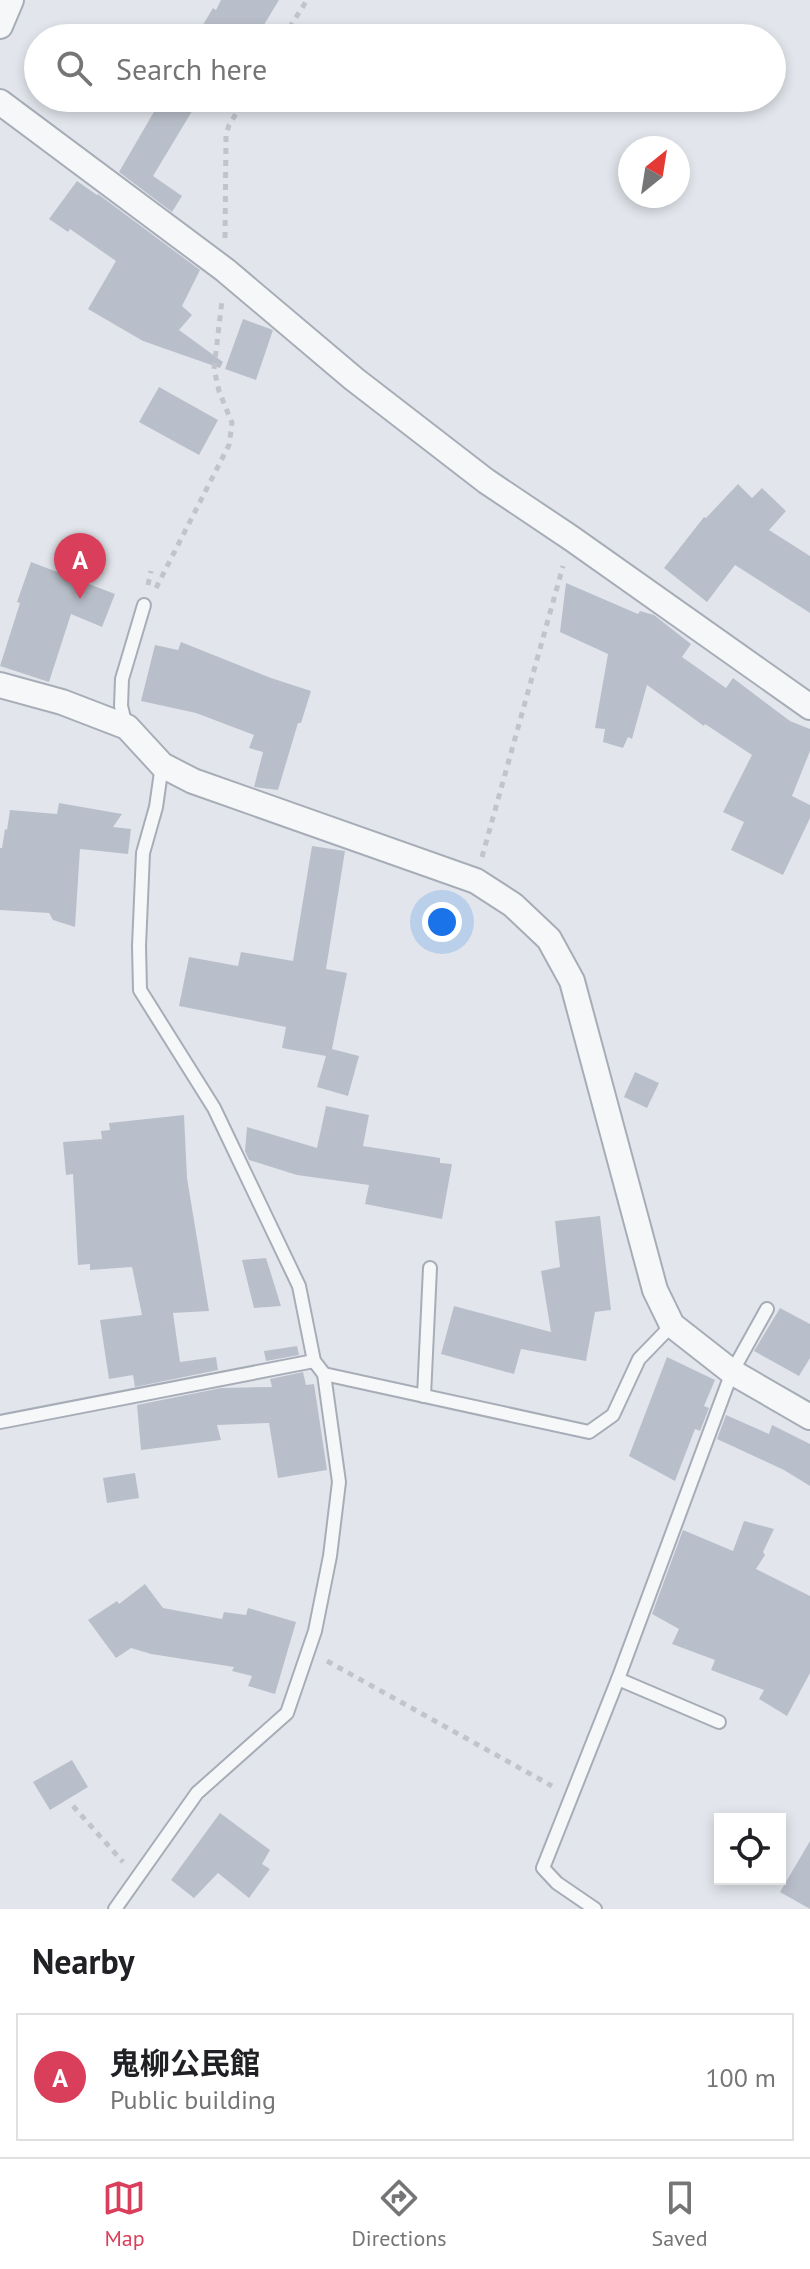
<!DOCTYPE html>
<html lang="en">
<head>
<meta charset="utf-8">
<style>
  :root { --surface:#fff; --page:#f6f6f6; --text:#202124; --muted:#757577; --line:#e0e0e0; --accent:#d93f5a }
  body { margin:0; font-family:"PT Sans","Noto Sans JP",sans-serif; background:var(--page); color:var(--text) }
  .controls { position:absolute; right:24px; bottom:24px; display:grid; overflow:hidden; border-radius:0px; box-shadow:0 4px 12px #0003 }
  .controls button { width:72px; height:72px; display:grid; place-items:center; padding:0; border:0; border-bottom:2px solid var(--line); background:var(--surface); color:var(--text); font:40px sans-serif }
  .compass { position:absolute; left:618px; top:136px; width:72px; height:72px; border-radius:50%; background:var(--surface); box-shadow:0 4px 12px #0003; rotate:30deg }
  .you { position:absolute; left:442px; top:922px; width:28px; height:28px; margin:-20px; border:6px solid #fff; border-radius:50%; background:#1a73e8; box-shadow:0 0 0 12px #1a73e833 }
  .badge { display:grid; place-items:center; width:52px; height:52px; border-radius:50%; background:var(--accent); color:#fff; font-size:26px; font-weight:700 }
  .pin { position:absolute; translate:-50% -66px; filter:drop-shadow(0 2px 4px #0008) }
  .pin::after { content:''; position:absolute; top:42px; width:28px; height:24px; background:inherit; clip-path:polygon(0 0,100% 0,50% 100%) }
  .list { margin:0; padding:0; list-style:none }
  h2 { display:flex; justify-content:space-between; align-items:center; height:104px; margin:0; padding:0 32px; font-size:34px }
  h2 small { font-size:26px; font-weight:400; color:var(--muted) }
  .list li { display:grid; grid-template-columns:52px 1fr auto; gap:24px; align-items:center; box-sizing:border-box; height:128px; margin:0 16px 16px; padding:0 16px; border:2px solid var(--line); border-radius:0px }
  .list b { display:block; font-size:30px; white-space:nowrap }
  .list p { margin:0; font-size:26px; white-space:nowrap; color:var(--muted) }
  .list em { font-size:26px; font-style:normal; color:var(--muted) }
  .icon { flex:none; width:44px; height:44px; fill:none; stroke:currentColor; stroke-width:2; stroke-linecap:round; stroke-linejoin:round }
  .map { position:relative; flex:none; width:810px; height:1909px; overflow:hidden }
  .search { position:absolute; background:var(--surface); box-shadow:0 4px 12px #0003; left:24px; right:24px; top:24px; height:88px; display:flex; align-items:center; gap:20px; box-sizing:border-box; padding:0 28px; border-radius:44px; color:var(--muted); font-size:30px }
  .sheet { height:248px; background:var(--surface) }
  nav { display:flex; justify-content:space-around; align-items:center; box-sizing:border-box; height:112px; border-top:2px solid var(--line); background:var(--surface); font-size:22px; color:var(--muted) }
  nav a { display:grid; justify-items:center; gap:4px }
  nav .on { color:var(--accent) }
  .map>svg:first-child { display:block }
</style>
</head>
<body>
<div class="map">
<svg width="810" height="1909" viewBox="0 0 810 1909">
  <rect width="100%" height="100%" fill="#e2e6ec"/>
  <g fill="#b9bfca">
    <path d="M221 0H279L256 38H195L213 8 216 10Z"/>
    <path d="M162 98H200L153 176 182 196 172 212 119 172Z"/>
    <path d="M77 181 97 195 98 194 200 270 182 306 192 315 179 330 223 362 220 368 143 341 88 309 116 261 70 229 68 232 49 219Z"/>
    <path d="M243 319 273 330 256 380 225 369Z"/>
    <path d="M159 387 218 420 199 455 139 422Z"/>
    <path d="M738 484 752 498 762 488 786 511 769 530 810 556V613L735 565 707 602 664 568 704 517 706 518Z"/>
    <path d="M31 562 115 594 102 627 71 614 49 682 0 666 20 603 17 602Z"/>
    <path d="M566 583 638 614 640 611 654 615 691 644 682 657 726 688 733 678 790 721 810 729V751L792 796 810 805V818L783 875 731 850 744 822 723 812 752 755 705 724 704 726 647 685 632 739 628 737 623 748 603 742 605 729 595 728 608 654 560 632Z"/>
    <path d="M181 642 271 678 311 691 301 723H298L278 790 254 787 263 752 249 748 254 735 196 713 141 701 155 645 178 650Z"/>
    <path d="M59 803 122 814 113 827 131 829 128 854 80 849 75 927 53 920 49 913 0 910V848H2L5 829 7 830 10 810 57 814Z"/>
    <path d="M312 846 345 851 326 969 347 973 332 1049 359 1056 348 1096 317 1087 326 1056 282 1048 286 1027 179 1006 189 957 238 966 241 952 293 961Z"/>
    <path d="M635 1072 659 1083 647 1108 624 1097Z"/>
    <path d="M326 1106 369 1115 363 1146 440 1158V1163L452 1164 442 1219 365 1204 369 1185 297 1175 249 1160 245 1151 247 1127 317 1148Z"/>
    <path d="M184 1115 187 1178 209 1311 173 1313 180 1362 216 1357 218 1370 135 1387 133 1375 109 1379 100 1320 142 1315 132 1267 90 1270V1264L78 1265 73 1174 66 1175 63 1142 102 1139 101 1131 110 1130 109 1123Z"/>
    <path d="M600 1216 611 1310 595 1312 586 1361 521 1349 514 1374 441 1354 454 1306 551 1332 541 1271 560 1267 555 1221Z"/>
    <path d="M266 1258 281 1306 254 1308 242 1260Z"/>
    <path d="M780 1308 810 1324V1358L799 1376 754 1351Z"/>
    <path d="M297 1346 299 1355 266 1361 264 1351Z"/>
    <path d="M667 1357 715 1380 704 1406 709 1408 700 1431 695 1429 675 1481 629 1456Z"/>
    <path d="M303 1372 306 1385 314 1384 327 1470 278 1478 269 1423 217 1425 221 1440 141 1450 137 1405 221 1388 272 1387 270 1379Z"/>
    <path d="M726 1415 769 1434 772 1425 810 1444V1486L784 1470 717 1439Z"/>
    <path d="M135 1473 139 1498 107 1503 103 1478Z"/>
    <path d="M744 1521 774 1529 763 1552 765 1555 756 1569 810 1596V1673L787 1716 759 1699 764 1690 711 1670 715 1660 672 1644 679 1629 652 1614 683 1530 733 1551Z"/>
    <path d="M145 1584 163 1608 222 1619 224 1612 246 1615 248 1608 296 1622 275 1694 248 1686 252 1676 232 1671 234 1667 151 1654 131 1648 116 1658 88 1620 117 1601 119 1604Z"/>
    <path d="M72 1760 88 1787 50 1810 33 1782Z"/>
    <path d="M220 1813 270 1850 262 1864 270 1869 249 1898 218 1873 194 1898 171 1880Z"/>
    <path d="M810 1841V1909L780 1892Z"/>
  </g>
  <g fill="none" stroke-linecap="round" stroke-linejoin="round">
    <g stroke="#a7adb7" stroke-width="16">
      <g id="service">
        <path d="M126 726 121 706 122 679 144 605"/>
        <path d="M324 1374 589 1432 613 1415 639 1359 672 1325"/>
        <path d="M424 1396 430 1268"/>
        <path d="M0 1422 314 1361"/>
        <path d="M618 1679 719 1722"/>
        <path d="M115 1909 197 1793 287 1713 315 1631 330 1556 339 1482 324 1374 314 1361 299 1286 214 1108 140 990 139 946 143 853 156 807 162 765"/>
        <path d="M595 1909 557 1883 543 1868 618 1679 732 1372 767 1309"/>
      </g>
    </g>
    <g stroke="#a7adb7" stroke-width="28">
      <g id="minor">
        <path d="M0 26 11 0"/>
        <path d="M0 102 225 270 354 379 486 481 571 538 810 707"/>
        <path d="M0 685 62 702 127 727 162 765 193 781 476 881 513 905 549 939 572 981 655 1290 672 1325 732 1372 810 1417"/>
      </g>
    </g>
    <g stroke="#c1c4ca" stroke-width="5" stroke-dasharray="6 6" stroke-linecap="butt">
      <path d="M283 38 307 0"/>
      <path d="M225 238 226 135 229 125 246 98"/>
      <path d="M148 585 151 571"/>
      <path d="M156 588 229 445 232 423 219 391 214 369 222 300"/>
      <path d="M482 857 563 566"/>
      <path d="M327 1661 552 1786"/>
      <path d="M73 1806 123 1862"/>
    </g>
    <use href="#service" stroke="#f6f7f9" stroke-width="12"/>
    <use href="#minor" stroke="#f6f7f9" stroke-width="24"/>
  </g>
</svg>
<div class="controls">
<button><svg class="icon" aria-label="locate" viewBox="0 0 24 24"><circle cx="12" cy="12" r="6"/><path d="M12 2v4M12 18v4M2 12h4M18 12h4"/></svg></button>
</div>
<svg class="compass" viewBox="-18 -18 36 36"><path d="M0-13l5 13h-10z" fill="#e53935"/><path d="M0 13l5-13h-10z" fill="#757577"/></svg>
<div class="you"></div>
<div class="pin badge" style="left:80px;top:599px">A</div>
<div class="search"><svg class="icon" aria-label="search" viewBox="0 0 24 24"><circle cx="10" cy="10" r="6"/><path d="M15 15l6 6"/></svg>Search here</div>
</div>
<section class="sheet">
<h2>Nearby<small></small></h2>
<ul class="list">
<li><span class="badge">A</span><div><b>鬼柳公民館</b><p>Public building</p></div><em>100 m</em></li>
</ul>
</section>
<nav>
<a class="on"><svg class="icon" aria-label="map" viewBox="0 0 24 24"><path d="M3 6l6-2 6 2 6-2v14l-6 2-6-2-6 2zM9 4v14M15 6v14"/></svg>Map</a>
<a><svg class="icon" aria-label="directions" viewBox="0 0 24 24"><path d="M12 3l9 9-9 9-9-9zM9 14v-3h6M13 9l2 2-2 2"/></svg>Directions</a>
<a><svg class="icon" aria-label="saved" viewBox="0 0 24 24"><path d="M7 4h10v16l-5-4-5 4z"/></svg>Saved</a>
</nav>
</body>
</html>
